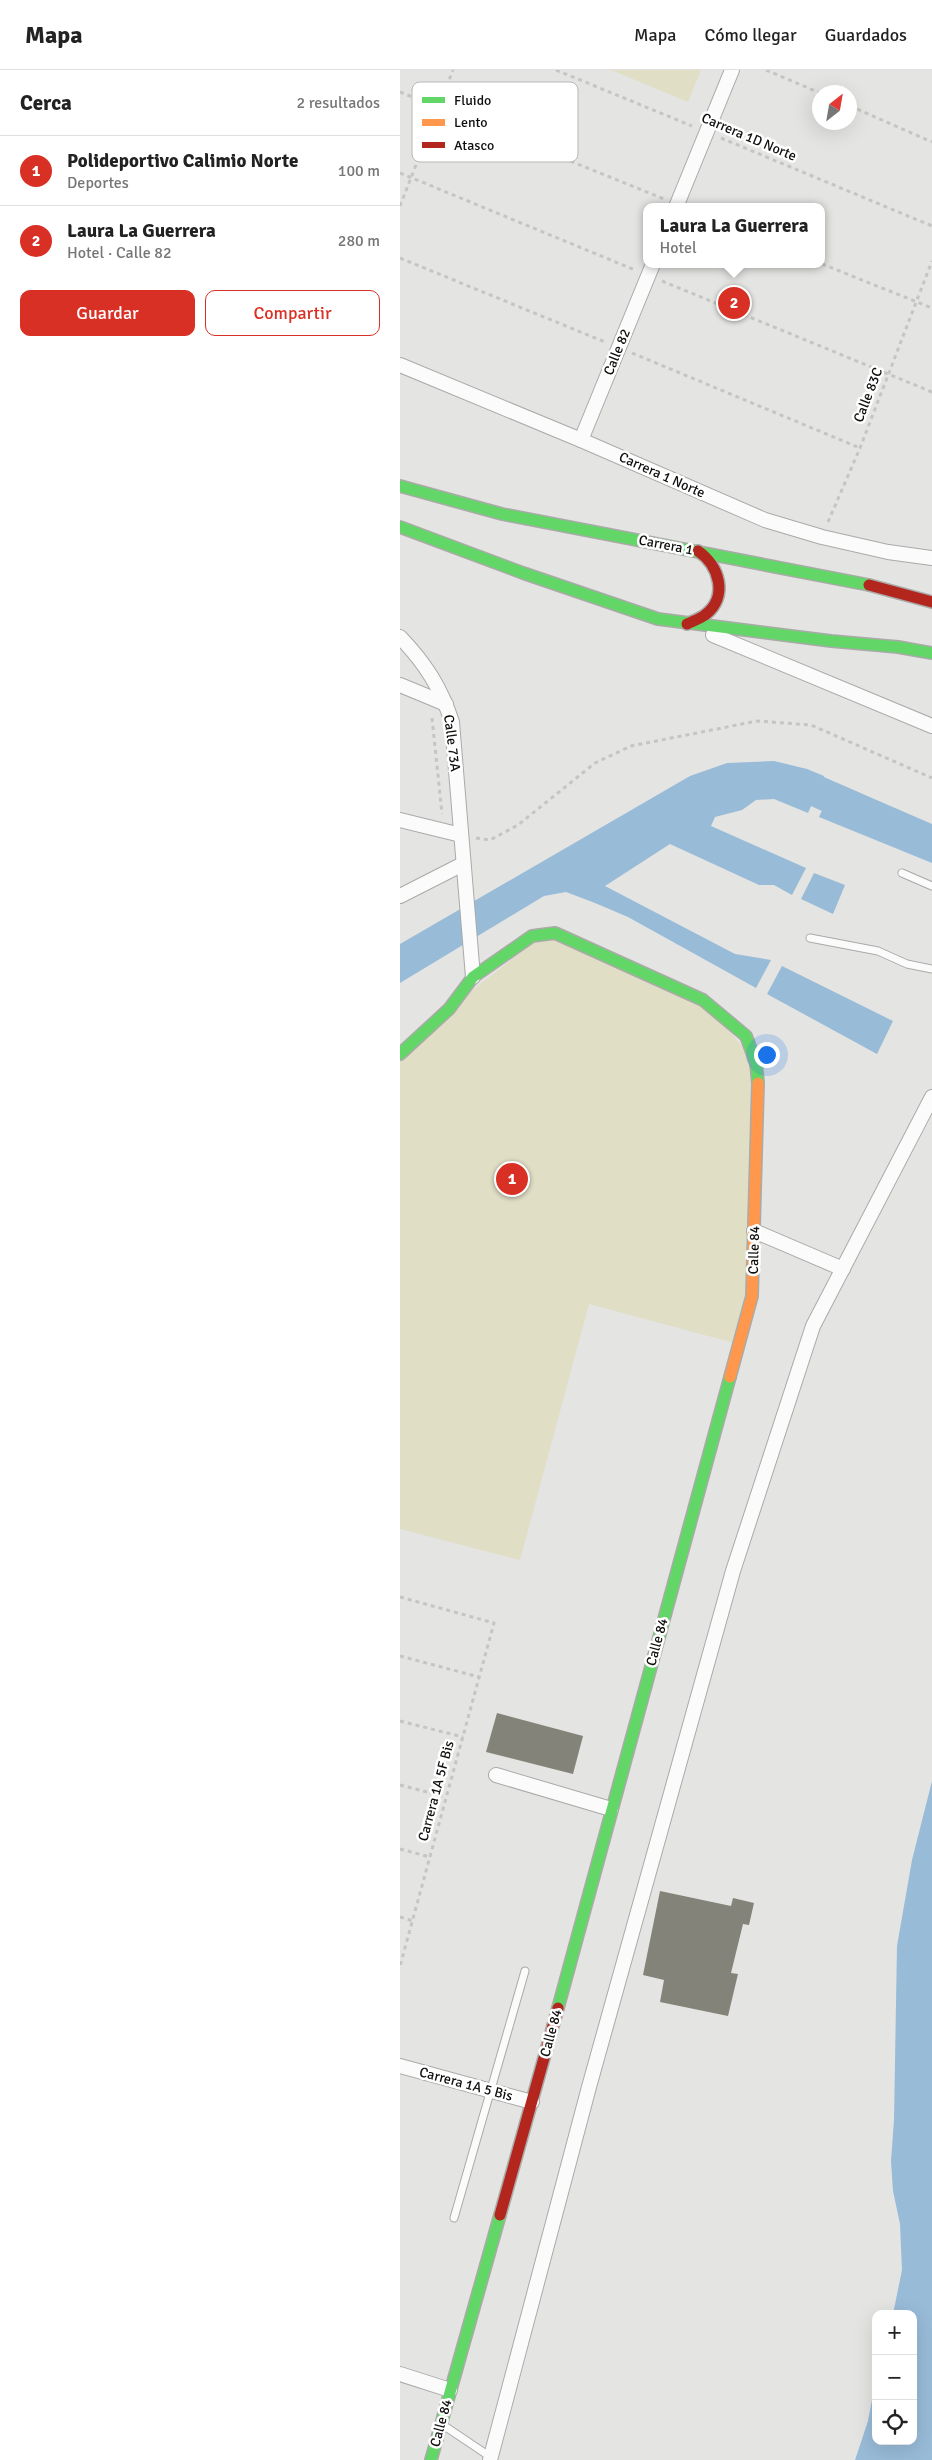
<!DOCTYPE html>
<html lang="es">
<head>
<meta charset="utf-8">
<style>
  :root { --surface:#fff; --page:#f6f6f6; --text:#222; --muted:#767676; --line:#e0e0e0; --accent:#d93025 }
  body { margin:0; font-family:Signika,sans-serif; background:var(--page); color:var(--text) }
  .controls { position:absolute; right:15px; bottom:15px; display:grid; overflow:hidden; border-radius:10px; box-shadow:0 5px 20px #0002 }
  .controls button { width:45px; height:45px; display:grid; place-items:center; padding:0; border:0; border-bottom:1px solid var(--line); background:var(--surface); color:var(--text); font:25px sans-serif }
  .compass { position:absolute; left:412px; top:15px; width:45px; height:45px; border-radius:50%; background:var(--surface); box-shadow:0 5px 20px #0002; rotate:31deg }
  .you { position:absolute; left:366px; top:984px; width:18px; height:18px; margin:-12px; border:4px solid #fff; border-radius:50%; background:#1a73e8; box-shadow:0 0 0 8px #1a73e833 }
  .badge { display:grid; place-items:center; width:32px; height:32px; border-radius:50%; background:var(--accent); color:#fff; font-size:16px; font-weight:700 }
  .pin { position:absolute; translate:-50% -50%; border:2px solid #fff; box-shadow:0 1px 5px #0006 }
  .popup { position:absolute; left:243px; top:133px; width:182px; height:65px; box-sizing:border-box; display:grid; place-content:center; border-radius:10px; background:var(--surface); filter:drop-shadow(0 1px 4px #0005); font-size:16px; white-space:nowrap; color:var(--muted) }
  .popup b { font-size:19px; color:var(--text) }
  .popup::after { content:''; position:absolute; left:50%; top:100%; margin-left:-10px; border:10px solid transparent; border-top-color:var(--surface) }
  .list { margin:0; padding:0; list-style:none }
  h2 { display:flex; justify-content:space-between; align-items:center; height:65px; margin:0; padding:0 20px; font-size:21px }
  h2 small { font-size:16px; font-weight:400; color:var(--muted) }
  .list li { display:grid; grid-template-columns:32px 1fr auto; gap:15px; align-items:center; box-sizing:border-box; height:70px; padding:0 20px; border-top:1px solid var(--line) }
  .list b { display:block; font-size:19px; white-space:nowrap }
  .list p { margin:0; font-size:16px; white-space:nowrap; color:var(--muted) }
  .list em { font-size:16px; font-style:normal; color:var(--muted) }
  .actions { display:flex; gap:10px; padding:15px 20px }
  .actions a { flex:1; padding:11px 0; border:1px solid var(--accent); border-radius:10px; text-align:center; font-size:18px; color:var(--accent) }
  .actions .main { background:var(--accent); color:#fff }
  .icon { flex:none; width:28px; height:28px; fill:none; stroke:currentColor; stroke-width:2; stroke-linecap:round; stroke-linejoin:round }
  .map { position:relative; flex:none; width:532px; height:2390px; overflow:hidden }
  header { display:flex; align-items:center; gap:30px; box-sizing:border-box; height:70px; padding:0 25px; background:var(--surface); border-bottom:1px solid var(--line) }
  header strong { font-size:24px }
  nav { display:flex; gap:28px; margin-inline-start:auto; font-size:18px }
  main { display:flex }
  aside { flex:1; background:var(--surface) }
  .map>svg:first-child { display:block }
</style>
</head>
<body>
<header>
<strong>Mapa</strong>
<nav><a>Mapa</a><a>Cómo llegar</a><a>Guardados</a></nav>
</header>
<main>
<aside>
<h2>Cerca<small>2 resultados</small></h2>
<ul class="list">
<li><span class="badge">1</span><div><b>Polideportivo Calimio Norte</b><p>Deportes</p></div><em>100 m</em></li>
<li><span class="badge">2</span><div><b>Laura La Guerrera</b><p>Hotel · Calle 82</p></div><em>280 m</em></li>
</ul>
<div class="actions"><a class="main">Guardar</a><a>Compartir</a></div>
</aside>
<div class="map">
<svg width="532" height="2390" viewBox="0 0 532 2390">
  <rect width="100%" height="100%" fill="#e4e4e2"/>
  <g fill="#e1dec6">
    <path d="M211 0H301L288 32Z"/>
    <path d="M145 864 303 930 356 993 354 1161 338 1274 189 1234 120 1490 0 1459V984L49 938Z"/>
  </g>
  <g fill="#98bbd8">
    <path d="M374 691 407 699 424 706 408 743 374 729 356 730 342 740 315 747 311 756 406 798 392 825 374 815H359L270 774 205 816 335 884 371 890 356 918 228 847 195 833 166 822 144 826 0 913V874L290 706 327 693Z"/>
    <path d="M435 712 532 754V793L419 747Z"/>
    <path d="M414 803 445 815 433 844 401 829Z"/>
    <path d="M382 896 493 951 477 984 367 924Z"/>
    <path d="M532 1711V2390H455L468 2351 476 2309V2371H513V2244H493L502 2200 500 2154 493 2121 491 2091 494 2050 497 1876 512 1790Z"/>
  </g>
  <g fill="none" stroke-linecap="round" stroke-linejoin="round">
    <path stroke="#98bbd8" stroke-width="32" d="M376 710 403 715 532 773"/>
  </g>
  <g fill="#848379">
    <path d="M97 1643 183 1666 173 1704 86 1682Z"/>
    <path d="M260 1821 331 1836 333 1828 354 1833 349 1855 343 1854 331 1903 338 1904 328 1946 260 1932 264 1910 243 1905Z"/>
  </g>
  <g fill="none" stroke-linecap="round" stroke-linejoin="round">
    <g stroke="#aaaaa9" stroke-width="9">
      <g id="lane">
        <path d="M502 803 532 816"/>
        <path d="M410 868 478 881 507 894 532 899"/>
        <path d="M54 2148 125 1901"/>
        <path d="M43 2355 92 2388"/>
      </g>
    </g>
    <g stroke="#aaaaa9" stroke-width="16">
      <g id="street">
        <path d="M276 137 332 0"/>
        <path d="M0 295 181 370 365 450 422 467 488 482 532 488"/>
        <path d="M181 370 253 194"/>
        <path d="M313 565 532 656"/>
        <path d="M0 567C25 593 41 618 52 652L73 907"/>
        <path d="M0 615 46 634"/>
        <path d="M0 750 61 765"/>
        <path d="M0 826 63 794"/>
        <path d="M354 1161 443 1199"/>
        <path d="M96 1705 211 1739"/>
        <path d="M0 1996 132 2032"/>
        <path d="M0 2304 50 2320"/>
        <path d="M90 2390 189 2017 333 1501 413 1256 532 1027"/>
      </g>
    </g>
    <g stroke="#aaaaa9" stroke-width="14">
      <g id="fast">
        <path d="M0 416 102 444 469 515"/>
        <path d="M0 457 123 503 258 549 431 571 498 577 532 583"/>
        <path d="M0 984 49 939 73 907 132 866 155 863 303 930 346 966 356 993 358 1013"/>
        <path d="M158 1938 330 1307"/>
        <path d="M31 2390 100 2145"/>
      </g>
    </g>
    <g stroke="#aaaaa9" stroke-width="14">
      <path id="slow" d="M330 1307 352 1226 358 1013"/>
    </g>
    <g stroke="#aaaaa9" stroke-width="14">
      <g id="jam">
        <path d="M469 515 532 532"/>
        <path d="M287 554C293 551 300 549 305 545 329 527 319 495 298 481"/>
        <path d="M100 2145 158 1938"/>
      </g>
    </g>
    <g stroke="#c5c5c4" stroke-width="3" stroke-dasharray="4 4" stroke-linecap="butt">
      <path d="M156 0 292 56"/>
      <path d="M366 0 420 23"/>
      <path d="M0 22 264 129"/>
      <path d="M450 36 532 72"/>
      <path d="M321 68 532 156"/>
      <path d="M0 103 235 200"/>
      <path d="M0 136 53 0"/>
      <path d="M0 188 205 272"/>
      <path d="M422 194 532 238"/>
      <path d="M262 211 532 322"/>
      <path d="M232 283 460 378"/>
      <path d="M428 452 460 378 532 191"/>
      <path d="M32 648 42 744"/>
      <path d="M76 768 90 770 118 755 195 693 231 676 357 651 411 655 532 708"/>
      <path d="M0 1527 94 1553 0 1896"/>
      <path d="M0 1586 79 1607"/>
      <path d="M0 1651 63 1667"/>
      <path d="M0 1715 46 1727"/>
      <path d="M0 1779 30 1787"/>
      <path d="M0 1847 13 1851"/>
    </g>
    <use href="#lane" stroke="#fbfbfb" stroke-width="7"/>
    <use href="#street" stroke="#fbfbfb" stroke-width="14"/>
    <use href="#fast" stroke="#63d668" stroke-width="11"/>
    <use href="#slow" stroke="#ff974d" stroke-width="11"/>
    <use href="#jam" stroke="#b3261e" stroke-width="11"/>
  </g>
  <g text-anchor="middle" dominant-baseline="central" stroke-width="5" stroke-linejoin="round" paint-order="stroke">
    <g font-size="14" fill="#0f0e0d" stroke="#fff">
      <text transform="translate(349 67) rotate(23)">Carrera 1D Norte</text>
      <text transform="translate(217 282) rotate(-68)">Calle 82</text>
      <text transform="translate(468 325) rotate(-69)">Calle 83C</text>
      <text transform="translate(262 405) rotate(24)">Carrera 1 Norte</text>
      <text transform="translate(266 475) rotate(11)">Carrera 1</text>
      <text transform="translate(52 673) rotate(83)">Calle 73A</text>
      <text transform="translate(354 1180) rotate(-88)">Calle 84</text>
      <text transform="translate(257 1572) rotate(-75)">Calle 84</text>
      <text transform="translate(36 1721) rotate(-75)">Carrera 1A 5F Bis</text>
      <text transform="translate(151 1963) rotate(-75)">Calle 84</text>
      <text transform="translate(66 2014) rotate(15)">Carrera 1A 5 Bis</text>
      <text transform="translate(41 2353) rotate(-75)">Calle 84</text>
    </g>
  </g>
  <rect x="12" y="12" width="166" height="80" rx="8" fill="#fff" stroke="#b7b7b6" stroke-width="1"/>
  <rect x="22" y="27" width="23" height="6" fill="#63d668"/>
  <rect x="22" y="49" width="23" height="7" fill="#ff974d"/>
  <rect x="22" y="72" width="23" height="6" fill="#b3261e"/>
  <g font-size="14" fill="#0f0e0d">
    <text x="54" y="35">Fluido</text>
    <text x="54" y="57">Lento</text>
    <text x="54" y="80">Atasco</text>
  </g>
</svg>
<div class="controls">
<button>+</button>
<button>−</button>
<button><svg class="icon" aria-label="locate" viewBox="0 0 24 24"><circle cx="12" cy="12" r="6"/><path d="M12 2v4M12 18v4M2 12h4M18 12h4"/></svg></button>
</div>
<svg class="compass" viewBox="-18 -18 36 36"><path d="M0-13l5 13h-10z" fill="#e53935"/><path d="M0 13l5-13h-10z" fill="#767676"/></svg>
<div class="you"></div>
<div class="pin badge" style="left:112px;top:1109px">1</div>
<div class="pin badge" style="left:334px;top:233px">2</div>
<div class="popup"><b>Laura La Guerrera</b>Hotel</div>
</div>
</main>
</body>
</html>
